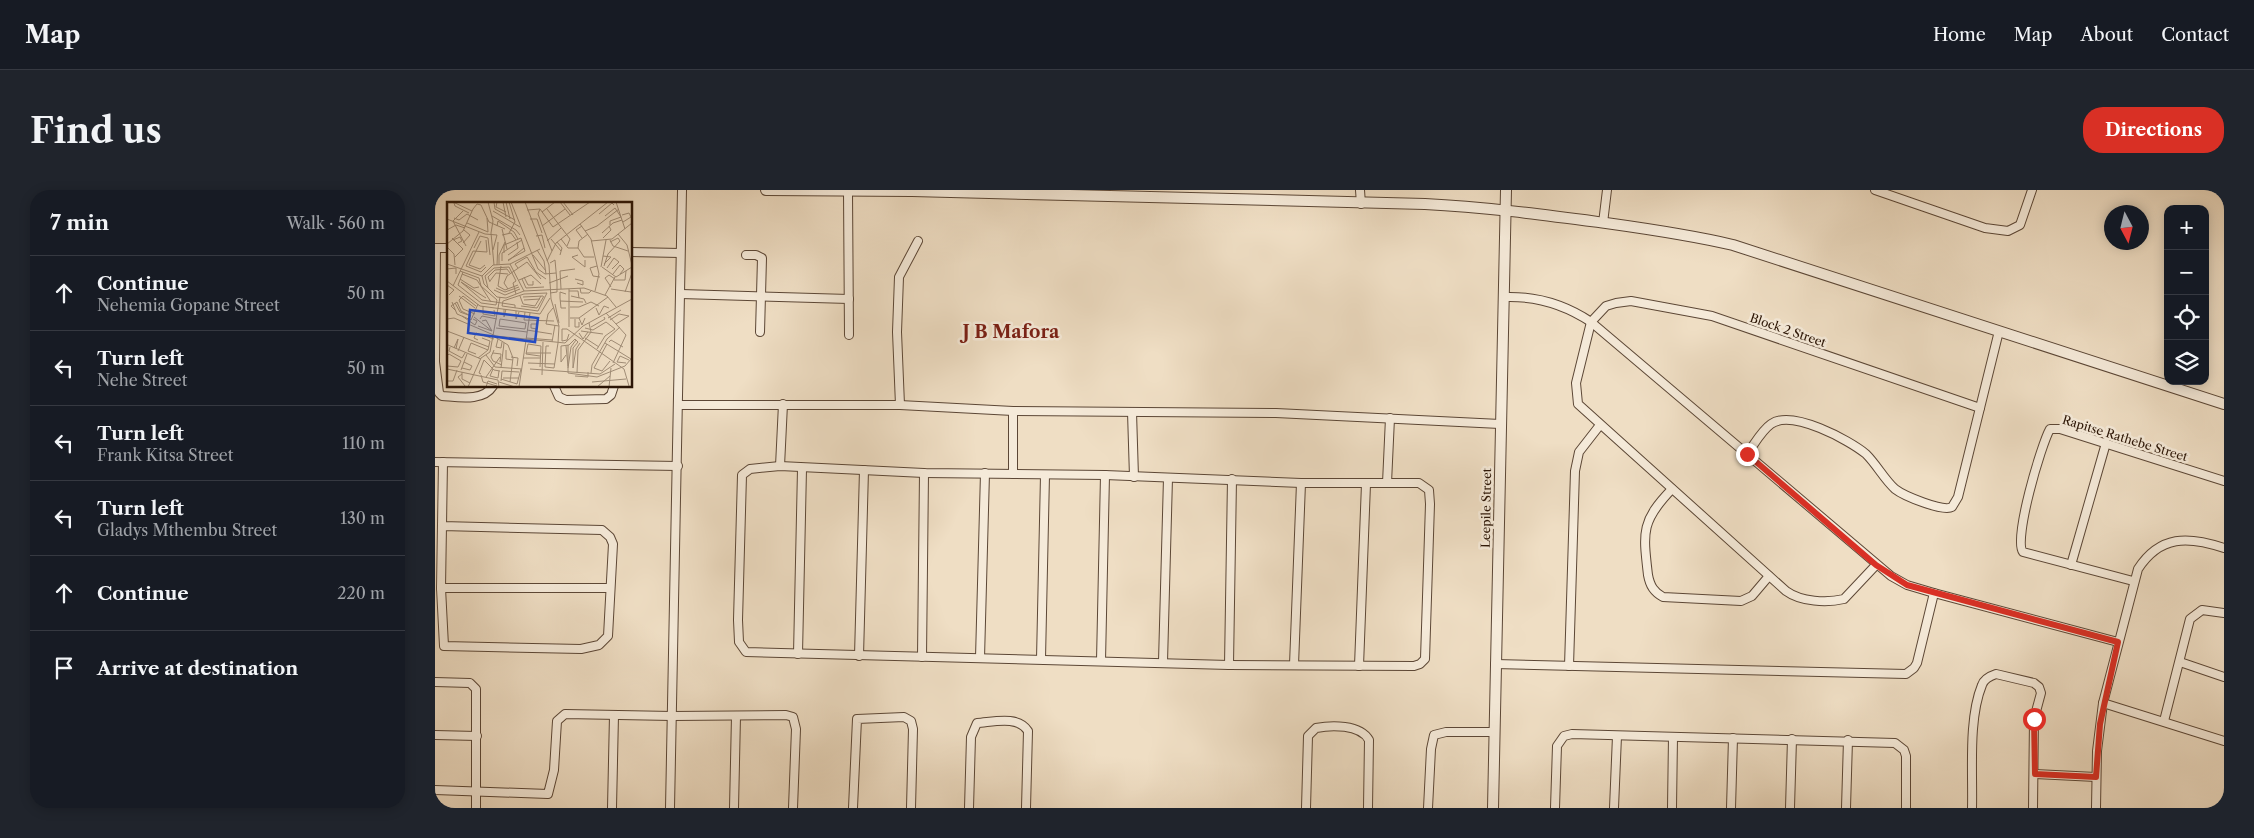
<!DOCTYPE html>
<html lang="en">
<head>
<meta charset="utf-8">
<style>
  :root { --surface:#171b24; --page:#20242c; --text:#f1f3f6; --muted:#9ea1a6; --line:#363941; --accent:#d93025 }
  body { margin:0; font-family:"Libre Caslon Text",serif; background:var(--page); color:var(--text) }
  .controls { position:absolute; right:15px; top:15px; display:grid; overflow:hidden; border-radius:10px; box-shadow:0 2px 12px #0003 }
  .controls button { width:45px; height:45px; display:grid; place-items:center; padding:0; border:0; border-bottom:1px solid var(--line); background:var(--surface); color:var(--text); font:25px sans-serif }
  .compass { position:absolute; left:1669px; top:15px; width:45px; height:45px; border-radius:50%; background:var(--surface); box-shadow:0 2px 12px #0003; rotate:173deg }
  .stop { position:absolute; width:15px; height:15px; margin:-11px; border:4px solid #d93025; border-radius:50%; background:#fff }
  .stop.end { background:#d93025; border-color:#fff; box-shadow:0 1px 5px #0008 }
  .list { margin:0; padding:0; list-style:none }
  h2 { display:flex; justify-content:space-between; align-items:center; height:65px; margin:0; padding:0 20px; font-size:21px }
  h2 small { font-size:16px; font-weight:400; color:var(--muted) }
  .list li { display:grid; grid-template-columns:32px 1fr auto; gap:15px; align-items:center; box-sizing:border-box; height:75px; padding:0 20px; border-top:1px solid var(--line) }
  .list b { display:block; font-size:19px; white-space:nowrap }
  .list p { margin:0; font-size:16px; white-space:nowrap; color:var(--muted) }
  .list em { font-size:16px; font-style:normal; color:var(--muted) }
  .icon { flex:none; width:28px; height:28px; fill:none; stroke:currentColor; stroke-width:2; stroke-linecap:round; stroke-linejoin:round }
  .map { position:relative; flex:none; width:1789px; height:618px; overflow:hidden; border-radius:20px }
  header { display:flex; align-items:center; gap:30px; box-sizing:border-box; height:70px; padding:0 25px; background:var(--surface); border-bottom:1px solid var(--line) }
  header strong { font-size:24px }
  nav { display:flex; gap:28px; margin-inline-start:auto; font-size:18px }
  .intro { display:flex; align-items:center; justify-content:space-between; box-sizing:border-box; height:120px; padding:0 30px }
  h1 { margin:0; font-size:35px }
  .button { padding:12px 22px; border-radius:20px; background:var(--accent); color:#fff; font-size:18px; font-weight:700 }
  main { display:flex; gap:30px; padding:0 30px }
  aside { flex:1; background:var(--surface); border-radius:20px; box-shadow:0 2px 12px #0003 }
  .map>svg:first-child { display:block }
</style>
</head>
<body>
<header>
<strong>Map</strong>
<nav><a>Home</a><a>Map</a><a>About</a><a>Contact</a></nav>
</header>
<div class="intro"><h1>Find us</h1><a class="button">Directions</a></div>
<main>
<aside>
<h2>7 min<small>Walk · 560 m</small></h2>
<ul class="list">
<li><svg class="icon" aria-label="ahead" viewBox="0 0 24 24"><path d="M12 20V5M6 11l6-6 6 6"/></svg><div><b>Continue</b><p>Nehemia Gopane Street</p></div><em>50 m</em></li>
<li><svg class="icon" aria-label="left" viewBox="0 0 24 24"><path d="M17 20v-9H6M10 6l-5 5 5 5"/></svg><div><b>Turn left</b><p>Nehe Street</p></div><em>50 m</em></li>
<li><svg class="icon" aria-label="left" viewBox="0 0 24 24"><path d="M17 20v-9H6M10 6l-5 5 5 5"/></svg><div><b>Turn left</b><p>Frank Kitsa Street</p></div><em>110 m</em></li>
<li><svg class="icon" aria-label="left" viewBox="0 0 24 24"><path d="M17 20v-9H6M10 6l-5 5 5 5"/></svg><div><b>Turn left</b><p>Gladys Mthembu Street</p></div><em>130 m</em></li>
<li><svg class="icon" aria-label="ahead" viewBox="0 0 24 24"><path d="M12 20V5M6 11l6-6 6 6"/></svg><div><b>Continue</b></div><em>220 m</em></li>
<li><svg class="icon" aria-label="arrive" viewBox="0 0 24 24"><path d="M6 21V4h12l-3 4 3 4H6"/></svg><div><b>Arrive at destination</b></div></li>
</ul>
</aside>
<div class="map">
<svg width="1789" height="618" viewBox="0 0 1789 618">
  <rect width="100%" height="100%" fill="#efdec4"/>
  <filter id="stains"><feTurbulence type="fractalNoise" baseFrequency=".004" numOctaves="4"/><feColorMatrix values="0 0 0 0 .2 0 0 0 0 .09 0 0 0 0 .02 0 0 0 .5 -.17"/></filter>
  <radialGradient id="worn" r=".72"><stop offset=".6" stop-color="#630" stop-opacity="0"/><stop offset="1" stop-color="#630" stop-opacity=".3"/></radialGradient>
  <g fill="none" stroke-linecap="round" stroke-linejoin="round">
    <g stroke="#5c4736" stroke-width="10">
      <g id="minor">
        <path d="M925 0 926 14"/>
        <path d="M1440 0 1550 38 1573 41 1585 35 1597 0"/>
        <path d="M413 1 414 145"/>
        <path d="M1168 33 1172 0"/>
        <path d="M0 58H14"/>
        <path d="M1 58 0 172 4 203 7 206C23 207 48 212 58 196"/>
        <path d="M196 62 245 63"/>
        <path d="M311 65H321L327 68 325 142"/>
        <path d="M246 104 414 109"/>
        <path d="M1070 107C1102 106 1129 114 1156 132L1456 386 1472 395 1499 403 1683 452"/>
        <path d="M119 196 124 207 131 210 171 209 176 205 179 196"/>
        <path d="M244 215H465L578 221 841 223 1065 234"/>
        <path d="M465 215 462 142 464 87 483 51"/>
        <path d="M697 222 699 287"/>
        <path d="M1312 264C1319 255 1326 241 1336 234 1357 219 1414 250 1431 264 1442 275 1449 289 1460 299 1469 306 1508 322 1517 317L1523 307 1564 141"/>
        <path d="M0 272 243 276"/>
        <path d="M345 276 489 283 670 285 866 293H984L994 300 995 314 990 469 985 474 979 476 794 475 311 462 304 452 303 430 307 285 315 279Z"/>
        <path d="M345 276 348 214"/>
        <path d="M578 284V221"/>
        <path d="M952 293 955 228"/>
        <path d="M1237 299C1206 331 1208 342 1213 385 1215 396 1219 402 1228 407L1306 411 1317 406 1334 386"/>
        <path d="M7 336 167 340 175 347 178 354 173 446 164 455 146 459 9 456 6 398 8 272"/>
        <path d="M1441 375 1409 409C1392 413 1366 412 1351 401L1143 214 1141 193 1156 132 1171 116 1181 113 1196 111 1277 126 1545 218"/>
        <path d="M1636 375 1671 253"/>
        <path d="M1698 391 1588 362C1578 350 1606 255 1615 239H1625L1789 291"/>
        <path d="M6 398H174"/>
        <path d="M363 464 367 279"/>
        <path d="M424 466 429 280"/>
        <path d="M487 467 489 283"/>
        <path d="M545 468 550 283"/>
        <path d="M606 469 610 285"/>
        <path d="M666 471 670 285"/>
        <path d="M728 472 733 288"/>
        <path d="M1745 472 1789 487"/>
        <path d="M1060 474 1471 484 1479 478 1482 473 1499 403"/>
        <path d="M794 475 797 289"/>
        <path d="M859 475 866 293"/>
        <path d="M924 476 931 294"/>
        <path d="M1134 476 1140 281 1144 262 1165 235"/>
        <path d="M0 492 35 493 41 499V618"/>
        <path d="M1668 513 1789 551"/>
        <path d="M1729 531 1755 429 1767 420 1789 423"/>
        <path d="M0 545 42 546"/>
        <path d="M1600 584 1661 587"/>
        <path d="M0 600 113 604 119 580 122 531 130 524 237 526 351 525 358 527 361 539 358 618"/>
        <path d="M177 618 179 525"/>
        <path d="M235 618 247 0"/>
        <path d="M299 618 301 526"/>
        <path d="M418 618 422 529 469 527 476 531 478 539 476 618"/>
        <path d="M534 618 536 547 542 533C558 532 583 525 593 541L591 618"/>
        <path d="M871 618 873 546 881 538C896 535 925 534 934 550L933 618"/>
        <path d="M993 618 996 559 999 545 1011 542H1060"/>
        <path d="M1120 618 1122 556 1129 546 1137 544 1460 553 1469 560 1471 566V618"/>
        <path d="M1179 618 1182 546"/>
        <path d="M1237 618 1238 547"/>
        <path d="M1296 618 1298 548"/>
        <path d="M1355 618 1357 549"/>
        <path d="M1411 618 1413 550"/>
        <path d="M1537 618C1538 582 1533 529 1547 495 1549 489 1555 486 1561 484L1599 493 1604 497 1606 503 1599 529 1598 618"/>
        <path d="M1661 618 1662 561 1668 513 1703 379C1725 345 1753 346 1789 358"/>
      </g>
    </g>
    <g stroke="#5c4736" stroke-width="12">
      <g id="tertiary">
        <path d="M331 0 477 1 990 14C1051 17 1110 25 1171 33 1214 39 1256 45 1298 55L1789 214"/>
        <path d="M1058 618 1071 0"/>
      </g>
    </g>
    <use href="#minor" stroke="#f5ead9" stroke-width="8"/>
    <use href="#tertiary" stroke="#f5ead9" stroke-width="10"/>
  </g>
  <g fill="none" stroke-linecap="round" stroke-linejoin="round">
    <path stroke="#d93025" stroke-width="6" d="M1312 264 1441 375 1472 395 1683 452 1665 534 1661 587 1600 584 1599 529"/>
  </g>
  <g text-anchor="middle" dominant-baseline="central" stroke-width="5" stroke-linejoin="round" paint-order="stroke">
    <g font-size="12" fill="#2b1506" stroke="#f5ead9">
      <text transform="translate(1353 140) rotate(19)">Block 2 Street</text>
      <text transform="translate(1690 248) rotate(17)">Rapitse Rathebe Street</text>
      <text transform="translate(1051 318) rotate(-89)">Leepile Street</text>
    </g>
    <g font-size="18" font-weight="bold" fill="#7a1f14" stroke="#f5ead9">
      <text x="576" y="142">J B Mafora</text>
    </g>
  </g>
  <g transform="translate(12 12)">
    <rect width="185" height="185" fill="#efdec4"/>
    <path fill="none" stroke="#a18e78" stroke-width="1" d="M6 0 25 9M41 0 46 19 44 31 47 63M47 0 48 7 68 18M50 0 49 5 59 10M56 0 59 15M59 0 63 17M62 0 68 20 62 31M64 0 91 67 98 72 109 71M78 0 102 63 104 97 112 124 111 141M113 0 123 13M116 0 126 13M169 0 178 27M7 1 8 4 22 11M26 7 30 2 34 3 42 20 58 27M93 7 91 12 105 49M100 7 123 37 120 44M80 8 93 7 106 25 143 0M16 9 6 19 19 44M46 9 73 25M95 10 108 0M152 12 165 1 167 3M175 13 182 11 184 15 176 20M45 14 69 28 73 33M158 14 168 6 174 15M7 16 12 18 20 12 31 18M0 17 38 32 50 33 46 48M83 17H90L95 31M20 21 41 30 40 16M133 22 144 37 152 72 148 89M163 23V19L174 15M50 24 51 19 67 30 71 37M95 24 118 7M135 24 129 28 135 36M55 27 60 47M0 28 9 23 18 26M138 29 150 24 172 7M155 31 166 21 175 18M141 32 132 39 131 46 137 55H147M171 32 180 43 185 63M55 33 64 31 69 38M89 34 95 33 98 46M5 36 16 47 8 55M156 36 164 28 162 24M104 37 114 49M114 37 121 46H131M6 38 13 35 15 39 11 41M39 38 40 50 26 49 19 64 34 70 39 65M163 38 166 44 181 49M34 39 22 63 33 67 38 63M100 39 114 26M144 39 165 37 185 21M110 40 115 46 113 53M16 41 23 33 17 28M0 42 16 29 26 7M0 45 7 52 8 63M27 46 33 34 41 36 43 53M90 48 97 59 99 72M57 51V43L74 36 78 49 61 58M61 53 71 46 70 40M86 53 99 69M131 53 125 55 138 65V58M156 54 164 55 157 62M55 59V51L75 38M61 59 77 46M100 59 109 41 161 0M80 60 94 77M103 61 108 58 110 80M0 62 35 74M52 62V53L58 40M63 62 93 47M50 63 51 40M54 64 51 84 58 88 71 83M150 64 143 66 146 74 153 75M157 64 161 52 173 39 171 36 163 40M154 65 159 38M155 65 169 75 185 65M71 66 68 62 80 55 89 70 99 77M160 66 167 56 172 60 165 67M0 67 9 66V72M13 69 32 76 34 84 50 98 49 103 34 101 11 83 16 70M113 69 114 87M113 69 128 67M15 72 30 78 44 100M166 72 173 63 177 67 173 72M77 75 81 83H86V79M13 77 27 86 32 85M75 77 79 86 97 85M128 77 136 79V83L130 81M72 78 84 73 94 82M167 78H178L179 69M0 79 33 104 93 112 103 96M43 79 49 71 61 72M14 80 35 98 68 103V106M14 80 39 96M43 80 41 75 48 68 60 67 63 71M102 81 121 74M0 83 7 88 2 93M6 84 32 30M164 85 158 76 162 73 168 77M41 86 38 74 47 66 62 65 69 79 66 81 69 92M49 86 58 90 72 85M133 86 134 91H142L145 88M61 87 57 81 60 74 80 60M122 87V125M164 87 184 90M47 88 58 93 73 87M77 89 63 62 46 63 35 74 37 82 50 95 59 96 77 89 137 86 160 94 169 105M122 89H131L132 96M178 90 185 71M100 91 91 109 55 104 56 99 77 92ZM103 91 110 90V80M119 92 113 90V96L114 106H119M158 93 168 75M12 94 28 106M73 94 76 102 88 104 94 94M124 94 137 97 139 101M76 95 96 94M77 98 93 97M113 99 136 100M5 100 10 112 24 118 31 102M8 101 13 110 24 114M108 102 112 121M36 104V112L48 114 47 108M74 104 90 106 97 94M123 105H132L144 100 152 104M106 106 101 112 99 122 112 124M149 106 152 113 157 104 162 106M57 107V115L59 107M9 109 4 104 10 100 14 109 24 114M69 109V117L72 110M78 110 77 118 107 119M159 111 179 133 166 161M28 112 16 107 12 98 16 94 29 104M15 114 28 123 30 119 26 117M27 115 45 129M123 116H132L161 95M132 116 135 123 138 116M161 116 174 108M0 117 7 116 49 134 118 141 136 124 185 97M33 117 35 114 50 117M53 117 79 121 78 127 52 124ZM128 117V125H132V120M163 118 172 112 182 114 169 122M31 124 45 129 39 118 35 119M144 125 158 117 157 115M49 126 80 130M138 126 146 128 159 120 168 127 158 134 150 147M80 128 105 132M0 129 42 145M89 129 90 124V122H84V126L90 127M134 129 156 132M132 131 136 137 141 130M122 132 120 138 115 139V127H120L177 167 182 184M48 135 61 143 66 156M79 136 105 138M138 136 152 145M51 137 49 145 54 146 55 140M31 138 27 136 29 131 47 137M79 138 83 111M105 140 108 123M131 140 126 146V166L129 147 133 141M162 140 164 138 176 145M160 142 147 166 155 169 163 159M1 143 34 157M121 143V171L150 175 178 164 184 157 158 141M102 144H99L98 165 107 166 111 141M119 144 121 164M3 145 2 149 15 156 18 151M7 146 11 137 9 147M0 147V129M47 148 44 155 46 159 55 163M59 148V157L66 158M11 149 17 135M46 151 54 152 53 160M79 151H104M29 152 21 149 24 141 41 148M39 153 48 165 75 167M119 153 114 160V144L122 143 128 137 131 140M0 154 2 152 14 159 11 165 0 164M93 154 79 152 81 142 94 144M64 155 71 156 70 164M31 156 41 148 43 139 35 136M76 156H93M37 158 47 168 53 169M81 161 108 162M179 161 170 160 173 154 182 158M93 165 94 144M15 166 23 168 25 164 17 160M54 166 57 141M121 166 124 145 129 138M0 167 51 178 52 185M46 167 43 174 51 176 52 169M83 167 153 172 168 162M14 168 20 152M15 170V177L23 181M130 171 131 148 144 130 142 121M144 171 145 163 160 137 173 125M15 172 11 175 18 184M34 172 32 171 37 158M34 173 36 180 50 184M95 173 96 140M128 174 141 175V170M39 175 53 155M56 176H72M54 177 70 182 74 167M0 179H6L10 168M54 179 55 169 72 170M52 180 68 185M63 180 66 156M145 180 179 177M21 185 34 156 43 150 53 95M39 185 41 179 50 182M72 185 79 138M150 185 163 174M162 185 164 166"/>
    <path fill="#1d4ed8" fill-opacity="0.15" stroke="#1d4ed8" stroke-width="2.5" d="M23 108 91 116 88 140 21 131Z"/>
    <rect width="185" height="185" fill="none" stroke="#2b1506" stroke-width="2.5"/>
  </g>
  <rect width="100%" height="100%" filter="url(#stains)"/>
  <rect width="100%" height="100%" fill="url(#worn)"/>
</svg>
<div class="controls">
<button>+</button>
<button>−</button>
<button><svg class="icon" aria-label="locate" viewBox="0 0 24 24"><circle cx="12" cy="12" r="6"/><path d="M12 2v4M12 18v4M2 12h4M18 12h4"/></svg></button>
<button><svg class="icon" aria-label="layers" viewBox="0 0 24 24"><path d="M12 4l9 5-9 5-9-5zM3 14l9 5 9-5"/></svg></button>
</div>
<svg class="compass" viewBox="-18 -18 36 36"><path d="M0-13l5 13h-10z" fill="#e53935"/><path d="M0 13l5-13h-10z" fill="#9ea1a6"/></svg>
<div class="stop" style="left:1599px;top:529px"></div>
<div class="stop end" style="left:1312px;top:264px"></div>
</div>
</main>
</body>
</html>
